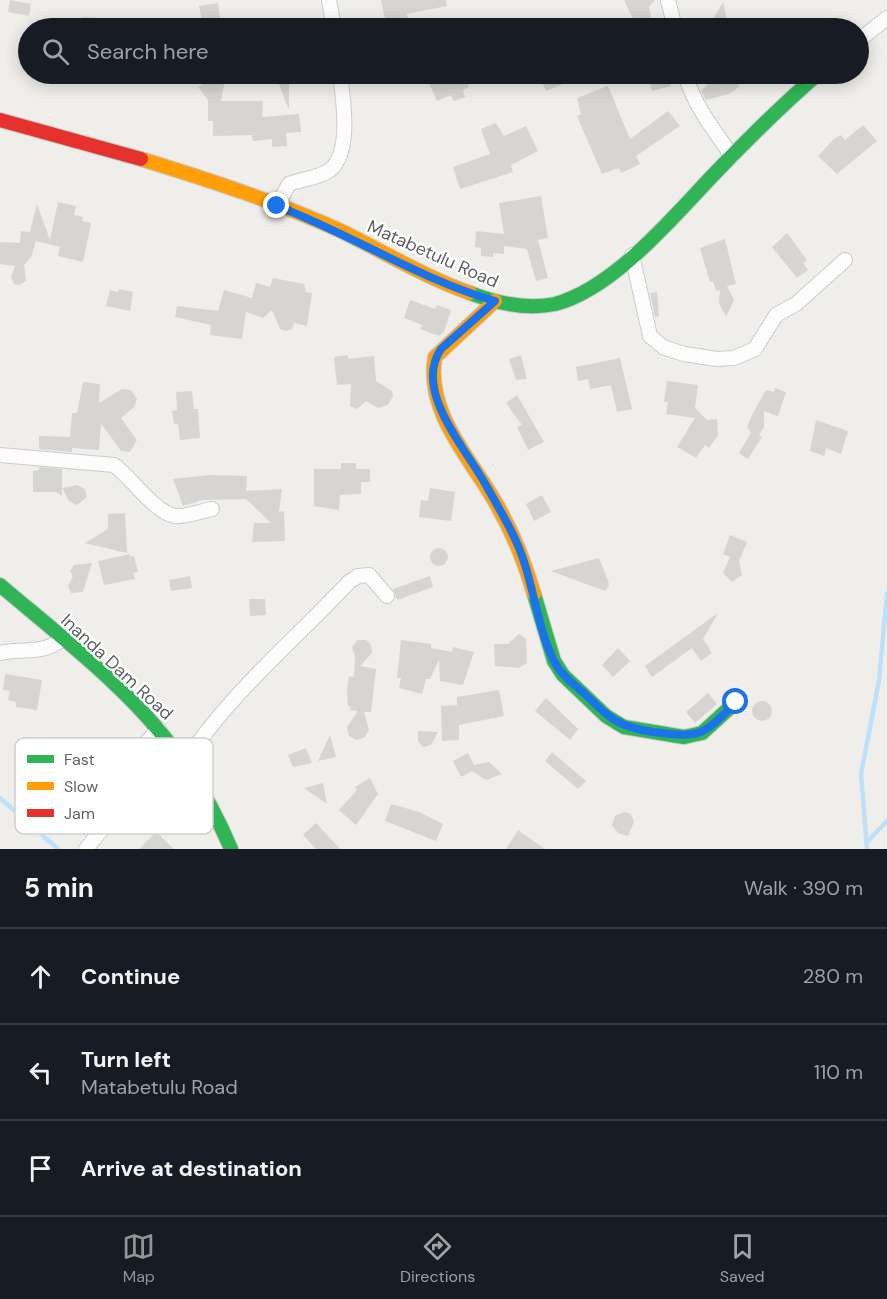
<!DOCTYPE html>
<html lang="en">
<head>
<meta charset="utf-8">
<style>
  :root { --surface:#171b24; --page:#20242c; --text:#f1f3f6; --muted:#9ea1a6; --line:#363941; --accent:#919496 }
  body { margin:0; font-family:"DM Sans",sans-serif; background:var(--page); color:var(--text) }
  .stop { position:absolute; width:18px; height:18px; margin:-14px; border:4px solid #1a73e8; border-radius:50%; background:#fff }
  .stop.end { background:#1a73e8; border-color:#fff; box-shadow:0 2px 6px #0008 }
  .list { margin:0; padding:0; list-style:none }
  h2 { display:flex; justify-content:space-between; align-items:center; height:78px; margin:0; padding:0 24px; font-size:26px }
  h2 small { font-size:20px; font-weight:400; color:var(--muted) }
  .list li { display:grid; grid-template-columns:39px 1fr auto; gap:18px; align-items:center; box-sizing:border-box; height:96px; padding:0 24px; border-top:2px solid var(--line) }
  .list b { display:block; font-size:22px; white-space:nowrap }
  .list p { margin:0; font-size:20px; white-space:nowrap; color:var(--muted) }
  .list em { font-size:20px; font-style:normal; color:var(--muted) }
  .icon { flex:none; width:33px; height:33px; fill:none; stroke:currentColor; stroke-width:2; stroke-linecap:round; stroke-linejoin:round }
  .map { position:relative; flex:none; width:887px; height:849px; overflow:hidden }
  .search { position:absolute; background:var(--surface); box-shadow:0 3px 15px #0003; left:18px; right:18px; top:18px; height:66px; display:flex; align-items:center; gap:15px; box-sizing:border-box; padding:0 21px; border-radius:33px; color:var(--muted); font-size:22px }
  .sheet { height:366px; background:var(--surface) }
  nav { display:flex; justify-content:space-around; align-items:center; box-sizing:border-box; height:84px; border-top:2px solid var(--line); background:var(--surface); font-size:16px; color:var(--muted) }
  nav a { display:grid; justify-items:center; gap:3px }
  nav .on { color:var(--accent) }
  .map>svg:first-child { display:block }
</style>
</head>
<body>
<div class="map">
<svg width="887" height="849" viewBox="0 0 887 849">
  <rect width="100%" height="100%" fill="#efeeea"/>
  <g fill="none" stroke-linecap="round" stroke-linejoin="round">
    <g stroke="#bfe0f9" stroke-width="4.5">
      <path d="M0 798 58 849"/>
      <path d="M867 842 887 821"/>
      <path d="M867 849 861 774 879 681 887 593"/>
    </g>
  </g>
  <g fill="#d6d5d3">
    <path d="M10 0 31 4 29 16 8 12Z"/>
    <path d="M381 0H446L447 6 407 14 410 28H387Z"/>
    <path d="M624 0H655L649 7 653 28H642L635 23Z"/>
    <path d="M723 2 729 28H712V21Z"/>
    <path d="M218 3 221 23 203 26 199 6Z"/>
    <path d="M84 17 116 19V28H59Z"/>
    <path d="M275 74H289V108H288Z"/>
    <path d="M425 74H463L469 87 463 90 465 97 454 101 451 95 437 101Z"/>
    <path d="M538 74H587L546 91Z"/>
    <path d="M647 74H667L671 86 652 91Z"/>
    <path d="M718 74H737L739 87 729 94 706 100 701 91Z"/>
    <path d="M209 80H225L221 101H263L262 117 299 114 301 132 286 133 287 146 272 147V139L253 141 252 135 213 136V121H208V100L198 87Z"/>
    <path d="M608 86 630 139 668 111 680 126 636 156 640 164 621 173 619 168 602 174 577 116 581 114 577 98Z"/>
    <path d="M496 123 504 136 526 126 538 151 511 165 513 172 460 189 453 167 490 154 481 129Z"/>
    <path d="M863 125 877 141 837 174 818 156 834 139 841 135 845 140Z"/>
    <path d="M541 196 548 238 538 240 548 278 536 281 527 249 504 246V254L493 253V257L481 256V248L475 247 476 231 504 234 499 203Z"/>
    <path d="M58 202 76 206 74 215 83 217 82 221 91 223 83 262 58 256 60 247 36 241 31 257 24 265 26 281 19 285 14 284 11 277 15 266 0 264V242L20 243 21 231 30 232 37 204 50 240Z"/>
    <path d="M787 233 807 260 803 263 808 270 797 278 772 247Z"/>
    <path d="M725 239 736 284 727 286 734 300 726 317 719 303 720 290 716 291 713 281 710 282 700 248Z"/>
    <path d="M273 278 304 284 306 292 312 293 307 326 294 323 292 329 286 331 280 329 272 310 263 318 246 312 242 339 210 335 211 325 175 317 177 306 218 311 224 290 252 298 256 283 270 287Z"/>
    <path d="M119 289 133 292 130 311 106 306 110 290 118 292Z"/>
    <path d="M657 292 659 316 655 317 650 293Z"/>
    <path d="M410 300 435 309 437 305 451 310 444 332 439 336 420 329 422 325 404 318Z"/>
    <path d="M348 355V359L374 356 376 381 392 391 393 396 388 405 378 408 366 401 357 409 350 406 351 384 337 385 334 357Z"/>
    <path d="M521 355 527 379 516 380 509 359Z"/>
    <path d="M620 358 632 409 617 412 611 385 590 389 588 379 578 381 576 367Z"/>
    <path d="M667 381 698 385 695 408 707 420 717 419 718 435 709 448 705 445 696 458 677 447 695 418 666 414 668 402H664Z"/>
    <path d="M83 382 100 384 99 403 122 389 131 390 137 399 134 407 121 418 137 440 130 452 121 451 101 423 99 450 72 448V452L39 449V436L70 437 72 413H77Z"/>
    <path d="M775 388 786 392 778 416 764 411V427L759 435 762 437 748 459 739 453 751 433 747 427 752 415 766 390 774 392Z"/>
    <path d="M192 391 194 409H198L200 438 180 440 178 424H174L172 411 177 410 176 392Z"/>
    <path d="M517 395 544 442 528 450 517 427 522 425 506 403Z"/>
    <path d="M816 420 848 431 841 454 826 448 824 456 810 451Z"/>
    <path d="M341 463H356V469H370V482H361V494L340 495 339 510 314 506V469H341Z"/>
    <path d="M39 467 62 469V496L56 492H33V471L39 470Z"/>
    <path d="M210 475 247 476 246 491 282 489 279 512 284 511 285 541 252 542 254 523H271L246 499 202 500 183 506 173 479Z"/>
    <path d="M77 485 85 489 87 497 77 505 69 501 62 488Z"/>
    <path d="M430 488 455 492 451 521 419 517 421 500 428 501Z"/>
    <path d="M542 495 551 512 534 521 526 504Z"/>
    <path d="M125 513 127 553 85 543 108 529V514Z"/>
    <path d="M730 535 747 542 739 561 742 575 732 582 723 573 730 557 723 554Z"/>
    <circle cx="439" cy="557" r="9"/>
    <path d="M130 554V557L134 556 138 572 133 573 135 579 104 585 98 561Z"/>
    <path d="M599 558 608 580 609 586 605 591 551 571Z"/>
    <path d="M92 563 83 592 71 593 68 586 73 576 70 571 74 565Z"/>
    <path d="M190 576 192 588 171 591 169 580Z"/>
    <path d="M430 576 433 587 397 600 393 589Z"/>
    <path d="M249 599H265L266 615 250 616Z"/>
    <path d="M718 613 703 639 712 653 701 661 692 648 652 677 645 666Z"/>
    <path d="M519 634 526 639 527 663 519 668 495 666 494 644H508Z"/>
    <path d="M357 640H366L371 645 372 653 360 666 376 669 371 712H364L369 730 364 738 356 740 349 736 347 727 358 711 350 710 351 707 348 706 347 690 349 676 354 677 355 656 352 647Z"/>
    <path d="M401 640 431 644V648L452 652 453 647 474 652 463 685 440 681 439 660 430 679H426L422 694 399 688 401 678H397Z"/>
    <path d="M618 648 630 661 613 677 602 665Z"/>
    <path d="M5 674 42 680 37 710 16 707V702L8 700 10 691 3 690Z"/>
    <path d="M499 690 504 716 459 725V740L442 741 441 706 457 705V697Z"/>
    <path d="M708 693 717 704 695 723 686 712Z"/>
    <path d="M546 698 578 729 570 740 535 711Z"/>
    <circle cx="762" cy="711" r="10"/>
    <path d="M418 731 438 732 431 745 423 747 418 741Z"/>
    <path d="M330 735 336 757 318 761Z"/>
    <path d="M306 748 312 763 293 767 288 755Z"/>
    <path d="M552 752 586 781 578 789 545 761Z"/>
    <path d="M468 753 474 765 489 762 502 774 486 780 472 771 461 777 453 761Z"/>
    <path d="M370 778 378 794 356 825 339 810 357 790 355 787Z"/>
    <path d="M323 783 327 804 304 788Z"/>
    <path d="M391 804 419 812 443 824 436 841 385 821Z"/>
    <path d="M624 812 631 814 634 822 628 836 618 833 612 825 615 816Z"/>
    <path d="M316 823 340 849H316L303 835Z"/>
    <path d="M518 830 545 849H506Z"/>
    <path d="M156 832 174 849H139Z"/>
  </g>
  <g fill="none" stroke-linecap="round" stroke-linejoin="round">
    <g stroke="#cbcccc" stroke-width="16">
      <g id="street">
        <path d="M329 0 334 28"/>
        <path d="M668 0 675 28"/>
        <path d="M858 41 887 18"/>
        <path d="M685 74C694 105 713 129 732 156"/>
        <path d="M277 206 289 184C302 179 319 178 330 170 352 152 343 99 340 74"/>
        <path d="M632 255 650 336 663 347 684 354 717 359 734 358 755 349 776 315 796 304 845 260"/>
        <path d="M0 455 114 465C131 477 154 512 175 516 185 517 201 511 212 509"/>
        <path d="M0 653C26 647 39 656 63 639"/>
        <path d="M185 762C229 694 294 641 349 582L358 576 369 575 387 596"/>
        <path d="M86 849 104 827 129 760 159 729"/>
      </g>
    </g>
    <g stroke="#cacacb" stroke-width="16">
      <g id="fast">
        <path d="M470 293C496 303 526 310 555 304 616 288 676 213 719 169 751 136 783 104 818 74"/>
        <path d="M0 585C98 668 180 726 231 849"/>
        <path d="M534 594 554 661 563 675 606 716 624 727 684 737 702 733 736 702"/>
      </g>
    </g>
    <g stroke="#cacacb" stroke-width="16">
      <g id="slow">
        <path d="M141 159C209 180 277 202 341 231 384 252 425 277 470 293"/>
        <path d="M495 301 435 357C425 413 472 460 497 505 513 533 525 563 534 594"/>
      </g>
    </g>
    <g stroke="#cacacb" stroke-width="16">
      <path id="jam" d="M0 120 141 159"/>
    </g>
    <use href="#street" stroke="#fdfcfc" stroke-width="14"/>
    <use href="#fast" stroke="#30b455" stroke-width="14"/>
    <use href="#slow" stroke="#ff9f0a" stroke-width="14"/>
    <use href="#jam" stroke="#e5322d" stroke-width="14"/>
  </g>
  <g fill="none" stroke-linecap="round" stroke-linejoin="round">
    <path stroke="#1a73e8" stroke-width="8" d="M277 206C351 234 419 279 495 301L441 349C412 391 468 451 487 487 501 512 517 538 525 565 535 596 539 631 554 661 561 676 576 685 588 697 611 720 620 727 653 732 702 738 701 737 736 702"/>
  </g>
  <g text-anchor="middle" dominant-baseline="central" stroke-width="4.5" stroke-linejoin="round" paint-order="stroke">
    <g font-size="18" fill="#5f6368" stroke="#fff">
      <text transform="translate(433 254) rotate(24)">Matabetulu Road</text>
      <text transform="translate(117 667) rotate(43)">Inanda Dam Road</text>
    </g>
  </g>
  <rect x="15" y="738" width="198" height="96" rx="9" fill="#fff" stroke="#cfd0d2" stroke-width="1.5"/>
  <rect x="27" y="755" width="27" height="8" fill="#30b455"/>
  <rect x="27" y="782" width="27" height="8" fill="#ff9f0a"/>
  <rect x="27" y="809" width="27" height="8" fill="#e5322d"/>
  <g font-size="16" fill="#5f6368">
    <text x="64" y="765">Fast</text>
    <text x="64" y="792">Slow</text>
    <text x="64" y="819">Jam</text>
  </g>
</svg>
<div class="stop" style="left:736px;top:702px"></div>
<div class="stop end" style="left:277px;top:206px"></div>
<div class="search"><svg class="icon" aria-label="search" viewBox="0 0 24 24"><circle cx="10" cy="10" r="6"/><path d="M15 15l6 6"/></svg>Search here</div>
</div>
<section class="sheet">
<h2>5 min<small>Walk · 390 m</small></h2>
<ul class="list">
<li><svg class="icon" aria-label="ahead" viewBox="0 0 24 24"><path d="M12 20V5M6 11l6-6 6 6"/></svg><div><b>Continue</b></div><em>280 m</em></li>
<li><svg class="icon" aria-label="left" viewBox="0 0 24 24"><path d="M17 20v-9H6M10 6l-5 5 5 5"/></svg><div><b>Turn left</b><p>Matabetulu Road</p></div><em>110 m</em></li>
<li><svg class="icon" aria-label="arrive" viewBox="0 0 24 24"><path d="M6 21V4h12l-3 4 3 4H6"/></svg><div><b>Arrive at destination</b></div></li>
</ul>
</section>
<nav>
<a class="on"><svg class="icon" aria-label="map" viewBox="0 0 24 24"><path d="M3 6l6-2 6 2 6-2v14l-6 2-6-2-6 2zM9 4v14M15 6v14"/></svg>Map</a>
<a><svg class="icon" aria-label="directions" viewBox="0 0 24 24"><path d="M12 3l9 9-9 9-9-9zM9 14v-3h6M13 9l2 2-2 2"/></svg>Directions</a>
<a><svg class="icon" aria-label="saved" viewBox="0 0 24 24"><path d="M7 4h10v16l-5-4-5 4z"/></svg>Saved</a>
</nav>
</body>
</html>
